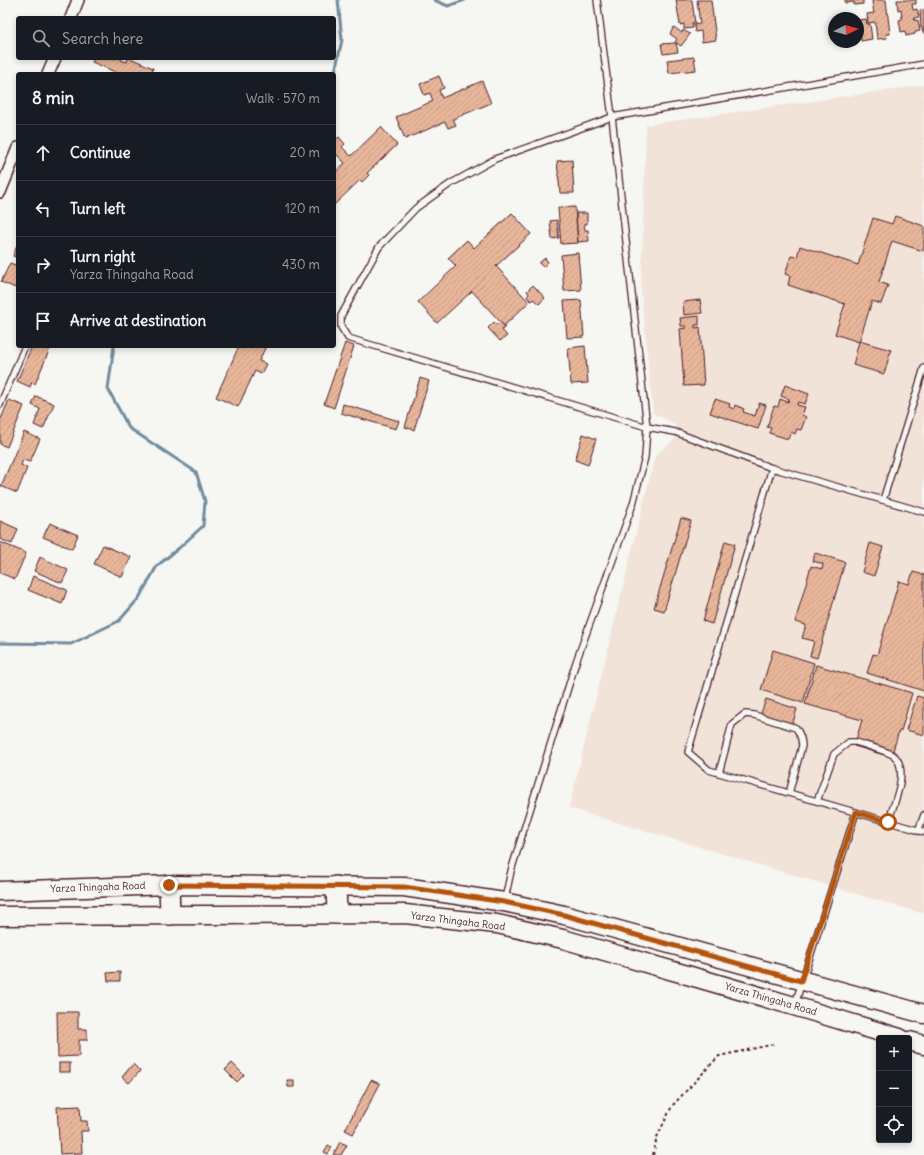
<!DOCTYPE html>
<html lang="en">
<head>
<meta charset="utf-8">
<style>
  :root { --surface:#171b24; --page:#20242c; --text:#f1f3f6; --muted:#9ea1a6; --line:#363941 }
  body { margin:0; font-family:Delius,sans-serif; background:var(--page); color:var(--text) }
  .controls { position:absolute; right:12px; bottom:12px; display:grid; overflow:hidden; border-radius:4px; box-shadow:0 2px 6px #0003 }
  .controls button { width:36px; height:36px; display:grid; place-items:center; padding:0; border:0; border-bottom:1px solid var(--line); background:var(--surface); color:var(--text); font:20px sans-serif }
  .compass { position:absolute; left:828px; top:12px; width:36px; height:36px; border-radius:50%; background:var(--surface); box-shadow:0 2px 6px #0003; rotate:84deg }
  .stop { position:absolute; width:12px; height:12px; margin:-9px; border:3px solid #b45309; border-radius:50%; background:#fff }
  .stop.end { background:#b45309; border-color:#fff; box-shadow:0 1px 4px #0008 }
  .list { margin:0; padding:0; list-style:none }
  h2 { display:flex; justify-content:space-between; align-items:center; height:52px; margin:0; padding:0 16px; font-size:17px }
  h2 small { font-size:13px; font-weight:400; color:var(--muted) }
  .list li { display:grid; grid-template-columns:26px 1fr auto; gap:12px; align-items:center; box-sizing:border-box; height:56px; padding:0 16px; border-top:1px solid var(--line) }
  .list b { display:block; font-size:15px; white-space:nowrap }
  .list p { margin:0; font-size:13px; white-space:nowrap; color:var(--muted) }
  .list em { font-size:13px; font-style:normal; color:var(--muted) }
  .icon { flex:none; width:22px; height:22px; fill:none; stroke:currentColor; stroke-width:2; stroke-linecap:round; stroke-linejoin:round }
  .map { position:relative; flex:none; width:924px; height:1155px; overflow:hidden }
  .search { position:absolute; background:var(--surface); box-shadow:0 2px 6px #0003; left:16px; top:16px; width:320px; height:44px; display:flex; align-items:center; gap:10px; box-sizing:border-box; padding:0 14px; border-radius:4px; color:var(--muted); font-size:15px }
  .panel { position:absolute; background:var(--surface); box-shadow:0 2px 6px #0003; left:16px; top:72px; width:320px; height:276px; border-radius:4px }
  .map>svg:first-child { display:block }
</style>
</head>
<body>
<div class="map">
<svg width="924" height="1155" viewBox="0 0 924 1155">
  <defs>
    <pattern id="building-hatch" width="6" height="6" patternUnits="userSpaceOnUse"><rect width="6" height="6" fill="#e8b69a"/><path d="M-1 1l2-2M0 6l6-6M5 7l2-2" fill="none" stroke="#c89c85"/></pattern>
  </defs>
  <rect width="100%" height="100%" fill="#f6f6f2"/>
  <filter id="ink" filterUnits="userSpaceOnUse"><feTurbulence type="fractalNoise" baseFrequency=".025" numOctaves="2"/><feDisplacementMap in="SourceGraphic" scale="8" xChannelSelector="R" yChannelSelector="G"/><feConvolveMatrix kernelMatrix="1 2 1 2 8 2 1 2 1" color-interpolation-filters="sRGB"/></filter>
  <g filter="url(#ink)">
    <path fill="#f2e3d8" d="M924 85V914L569 808 655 456 675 439V424L653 413 641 291 646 125Z"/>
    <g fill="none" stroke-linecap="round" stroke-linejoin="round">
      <g stroke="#708c9e" stroke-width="3">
        <path d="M434 0 448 6 465 0"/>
        <path d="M334 76 342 40 338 0"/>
        <path d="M0 643 71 644 119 621 139 598 157 566 179 548 203 526 205 501 196 472 129 428 108 389 114 346"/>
      </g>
    </g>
    <g fill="url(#building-hatch)" stroke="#4a1f2b">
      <path d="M676 0H692L695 23H692L693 28 684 29V24L680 25Z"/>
      <path d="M697 0H711L716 40 702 42 701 31 695 32 694 25 700 24Z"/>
      <path d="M845 0H863V4L854 5V2L845 3Z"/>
      <path d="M874 0H886L890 34H886L887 38 877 39 875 22 868 23 867 14 874 13 872 1Z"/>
      <path d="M897 0H916V4H912L913 10 917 9 919 17 914 18 915 21 918 20 920 31 915 32V34L906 36 905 31 901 32 899 20 902 19 901 9 898 10Z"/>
      <path d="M920 10H924V33H923L922 28H921Z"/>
      <path d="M866 19 867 24H870L872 39 861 41V38H858V20Z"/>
      <path d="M674 27 682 33 683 30 690 34 681 46 675 42 677 39 670 34Z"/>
      <path d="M676 43 678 52 663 54 661 44Z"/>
      <path d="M694 57 696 70 669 73 667 60Z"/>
      <path d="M94 58H122L121 60 127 62 128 58H130L153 68 151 74H120L92 62Z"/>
      <path d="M439 76 444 88 439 90 442 98 482 81 491 103 453 119 456 125 448 128 445 122 405 139 396 117 433 101 430 93 424 95 420 84Z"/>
      <path d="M381 127 397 145 367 173 369 175 362 182 360 180 334 205V173L345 163 335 153 334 154V141L339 137 345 144 342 147 351 156Z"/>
      <path d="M572 160 574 193H560L557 161Z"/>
      <path d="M575 207 578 243 561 244 558 208Z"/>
      <path d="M512 213 531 234 496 266 529 302 504 326 472 291 437 323 418 302 456 266 448 258 467 240 474 248Z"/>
      <path d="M576 213H587V224H584L585 230H588L589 241 578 242Z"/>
      <path d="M895 216 924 226V247L923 251 892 241 879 282 888 285 881 304 872 301 859 342 835 334 845 304 788 285 790 276 785 274 791 256 797 257 800 246 858 265 873 218 892 224Z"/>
      <path d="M557 220 559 238 552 239 550 221Z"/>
      <path d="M18 243V258L13 256Z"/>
      <path d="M578 253 581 290 564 291 561 255Z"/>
      <path d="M545 258 548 262 543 267 539 263Z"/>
      <path d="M18 259V289L1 282 10 263 15 265Z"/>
      <path d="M533 285 545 298 539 304 533 299 531 301 527 297 529 294 527 291Z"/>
      <path d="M581 300 584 337 567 338 564 301Z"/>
      <path d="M700 300 702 313 684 315 683 302Z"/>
      <path d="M699 316V325H695V328L700 327 704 385 684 386 680 329 686 328V326H681L680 318Z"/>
      <path d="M494 322 497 325 500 322 505 327 502 330 507 336 500 341 488 328Z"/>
      <path d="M859 341 891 350 884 374 853 365Z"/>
      <path d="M345 343 354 346 334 408 324 404Z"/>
      <path d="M32 346H51L35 384 32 382 30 387 17 381Z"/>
      <path d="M239 346H266L259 361 266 364 261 374 255 371 238 407 216 397Z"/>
      <path d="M585 346 588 383 571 384 568 348Z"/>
      <path d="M420 378 429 381 414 430 405 427Z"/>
      <path d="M785 385 809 394 805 404 798 402 797 405 805 407 802 415 806 417 801 430 797 429 795 434 791 432 788 439 769 433 771 428 767 427 774 406 778 407 780 399 788 402 789 399 781 396Z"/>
      <path d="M36 396 54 404 43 429 34 425 40 409 32 405Z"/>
      <path d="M715 399 730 404 729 407 734 409 735 405 744 409 743 412 755 416 759 403 766 405 758 429 710 413Z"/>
      <path d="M9 400 24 406 7 447 0 444V421Z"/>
      <path d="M343 404 399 421 396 429 341 413Z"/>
      <path d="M24 432 40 439 30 462 23 460 21 465 27 468 17 493 1 486Z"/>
      <path d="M583 434 596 439 588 465 575 460Z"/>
      <path d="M681 518 691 521 664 611 654 608Z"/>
      <path d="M0 521 18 529 12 544 0 539Z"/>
      <path d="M50 523 78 535 72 549 43 537Z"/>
      <path d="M725 541 735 544 712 624 703 621Z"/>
      <path d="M0 542 26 553 15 579 0 573Z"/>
      <path d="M870 543 883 547 874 576 862 572Z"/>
      <path d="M103 545 131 557 122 577 94 564Z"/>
      <path d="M815 553 845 562 817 658 810 656 814 641 802 638 806 625 795 622 811 566 822 569 823 564 813 561Z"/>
      <path d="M40 557 68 570 62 583 34 571Z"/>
      <path d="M913 572 924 575V691L867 673 873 654 877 655 899 581 909 584Z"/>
      <path d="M33 576 67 590 62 604 28 590Z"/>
      <path d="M773 650 814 663 803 703 761 690Z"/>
      <path d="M816 665 912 693 901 731H899L891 757 854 746 862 720 805 704Z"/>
      <path d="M917 696 924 698V735L906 730Z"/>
      <path d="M766 699 797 709 791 729 759 719Z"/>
      <path d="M120 972V981H108L107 973Z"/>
      <path d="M57 1012H78V1029H87V1040H79V1056L58 1057Z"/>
      <rect x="59" y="1063" width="11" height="9"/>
      <path d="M232 1063 244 1075 237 1082 225 1070Z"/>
      <path d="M133 1064 140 1071 129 1083 122 1077Z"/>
      <path d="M287 1080H294V1087H288Z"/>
      <path d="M371 1080 380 1084 353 1134 345 1130Z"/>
      <path d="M80 1106 81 1121H87L88 1131H81L82 1153 60 1154 57 1107Z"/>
      <path d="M340 1142 347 1145 341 1155H333Z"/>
      <path d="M328 1145 332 1147 328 1154 324 1152Z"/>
    </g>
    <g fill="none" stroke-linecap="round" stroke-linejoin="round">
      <g stroke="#4a1f2b" stroke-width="8">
        <g id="service">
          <path d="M924 64 612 117 495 159 450 184 416 208 379 247 341 316V327L348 338 647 427 675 432 772 468 924 512"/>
          <path d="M0 405 25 346"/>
          <path d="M772 468 688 752 709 770 924 832"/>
          <path d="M883 500 924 368"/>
          <path d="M719 773 732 724 745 714 754 715 796 728C800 734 802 739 802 746L789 793"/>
          <path d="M817 801 834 754 849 742H856C864 745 887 751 893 755 911 768 893 806 888 822"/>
          <path d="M918 831 924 815"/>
          <path d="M505 899 511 871 576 662 633 504 645 457 647 427 612 117 597 0"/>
          <path d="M795 1004 856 812"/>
        </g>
      </g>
      <g stroke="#4a1f2b" stroke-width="14">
        <g id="minor">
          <path d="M71 18 78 0"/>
          <path d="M48 74 55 58"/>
          <path d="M0 192 18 148"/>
        </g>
      </g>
      <g stroke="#4a1f2b" stroke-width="21">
        <g id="primary">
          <path d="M0 891 169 885 404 887 504 902 564 915 924 1014"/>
          <path d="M0 916 405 914 497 924 563 939 794 1006 900 1038"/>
          <path d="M909 1041 924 1045"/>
        </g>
      </g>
      <g stroke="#4a1f2b" stroke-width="22">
        <g id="trunk">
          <path d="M169 885 170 915"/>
          <path d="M336 886 337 914"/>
        </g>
      </g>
      <path stroke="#4a1f2b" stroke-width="2" stroke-dasharray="3 3" stroke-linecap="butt" d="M653 1155 657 1137 672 1106 719 1056 775 1044"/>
      <use href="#service" stroke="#f6f6f2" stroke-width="5.5"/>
      <use href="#minor" stroke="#f6f6f2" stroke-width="11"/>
      <use href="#primary" stroke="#f6f6f2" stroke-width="18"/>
      <use href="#trunk" stroke="#f6f6f2" stroke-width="19"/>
    </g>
  </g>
  <g fill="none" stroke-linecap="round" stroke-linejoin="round" filter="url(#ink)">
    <path stroke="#b45309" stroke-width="5" d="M169 885 404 887 504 902 564 915 801 981 856 812 888 822"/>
  </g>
  <g text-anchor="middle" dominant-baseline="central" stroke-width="3" stroke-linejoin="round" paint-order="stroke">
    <g font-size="10" fill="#4a1f2b" stroke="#f6f6f2">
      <text transform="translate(98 887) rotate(-2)">Yarza Thingaha Road</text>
      <text transform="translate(458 921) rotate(7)">Yarza Thingaha Road</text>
      <text transform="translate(771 999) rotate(16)">Yarza Thingaha Road</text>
    </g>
  </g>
</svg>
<div class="controls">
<button>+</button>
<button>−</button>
<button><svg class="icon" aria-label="locate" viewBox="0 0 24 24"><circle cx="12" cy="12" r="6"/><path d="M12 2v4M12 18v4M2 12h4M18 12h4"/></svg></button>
</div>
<svg class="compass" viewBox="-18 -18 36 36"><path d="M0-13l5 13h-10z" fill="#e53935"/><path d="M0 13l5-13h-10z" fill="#9ea1a6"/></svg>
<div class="stop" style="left:888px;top:822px"></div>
<div class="stop end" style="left:169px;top:885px"></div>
<div class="search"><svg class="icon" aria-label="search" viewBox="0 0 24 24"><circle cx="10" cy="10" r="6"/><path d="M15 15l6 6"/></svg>Search here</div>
<section class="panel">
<h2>8 min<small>Walk · 570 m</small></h2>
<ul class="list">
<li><svg class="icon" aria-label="ahead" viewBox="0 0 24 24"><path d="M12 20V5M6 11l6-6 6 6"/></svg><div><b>Continue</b></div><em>20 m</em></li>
<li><svg class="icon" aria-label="left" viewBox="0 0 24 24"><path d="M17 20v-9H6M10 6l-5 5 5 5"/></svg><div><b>Turn left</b></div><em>120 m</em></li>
<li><svg class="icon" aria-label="right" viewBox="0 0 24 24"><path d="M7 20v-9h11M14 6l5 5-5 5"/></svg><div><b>Turn right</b><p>Yarza Thingaha Road</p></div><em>430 m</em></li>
<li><svg class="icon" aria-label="arrive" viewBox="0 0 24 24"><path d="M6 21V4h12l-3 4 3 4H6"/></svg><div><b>Arrive at destination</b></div></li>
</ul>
</section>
</div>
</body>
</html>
